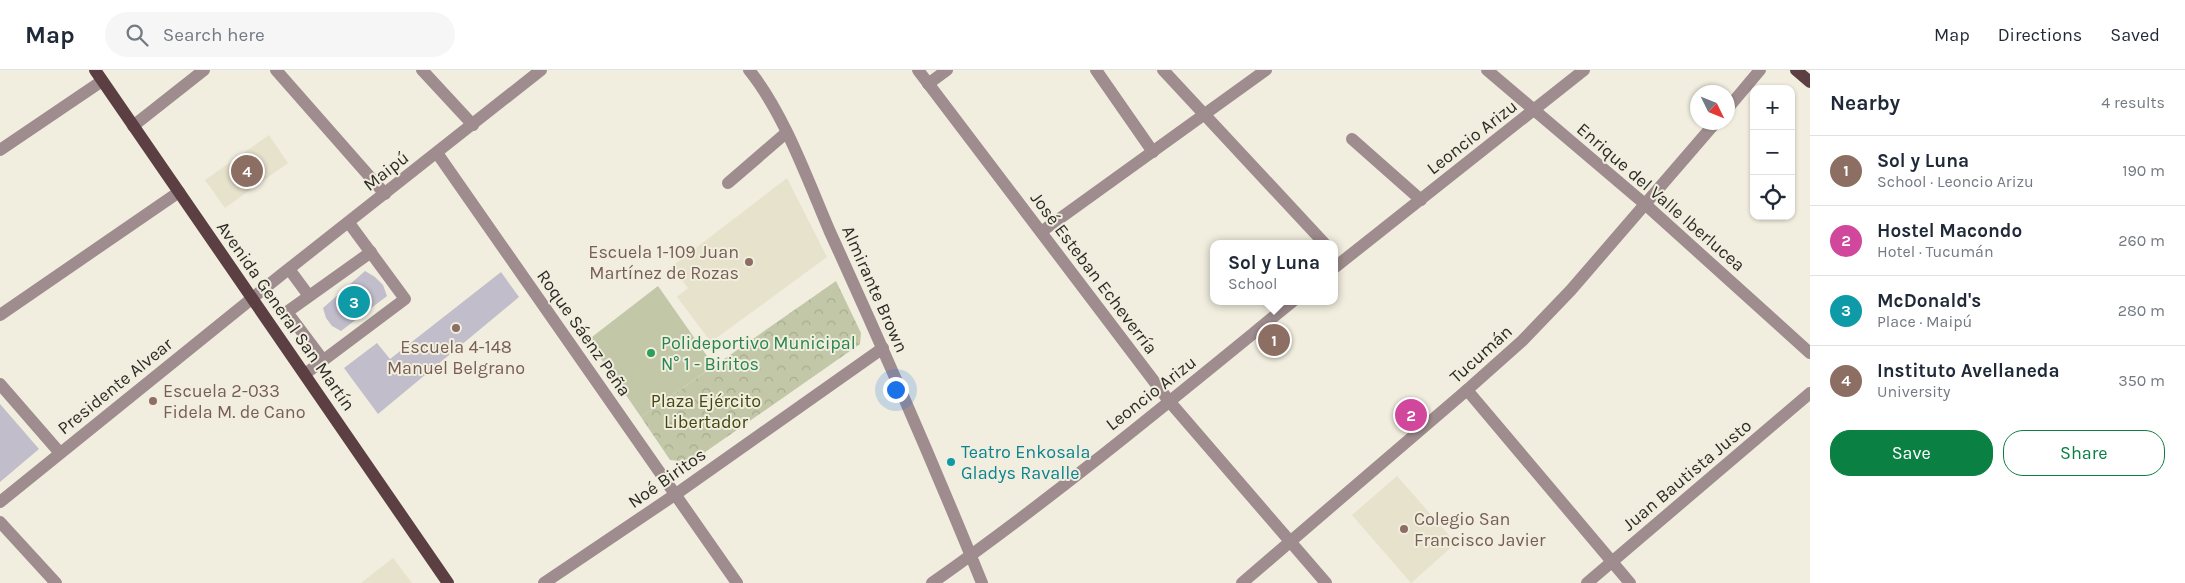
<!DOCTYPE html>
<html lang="en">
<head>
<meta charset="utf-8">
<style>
  :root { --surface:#fff; --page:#f6f6f7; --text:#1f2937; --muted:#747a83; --line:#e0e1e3; --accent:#0b8043 }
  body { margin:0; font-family:Karla,sans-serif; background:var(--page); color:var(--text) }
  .controls { position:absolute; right:15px; top:15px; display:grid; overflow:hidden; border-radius:10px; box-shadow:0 1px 4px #0004 }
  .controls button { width:45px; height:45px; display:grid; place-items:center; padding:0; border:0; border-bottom:1px solid var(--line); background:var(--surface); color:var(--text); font:25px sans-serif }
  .compass { position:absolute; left:1690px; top:15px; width:45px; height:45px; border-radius:50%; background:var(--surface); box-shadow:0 1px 4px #0004; rotate:133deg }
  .you { position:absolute; left:895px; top:319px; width:18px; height:18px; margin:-12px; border:4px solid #fff; border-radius:50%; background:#1a73e8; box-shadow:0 0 0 8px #1a73e833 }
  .badge { display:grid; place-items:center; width:32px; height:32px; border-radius:50%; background:var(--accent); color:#fff; font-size:16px; font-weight:700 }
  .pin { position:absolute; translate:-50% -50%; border:2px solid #fff; box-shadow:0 1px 5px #0006 }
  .popup { position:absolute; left:1210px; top:170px; width:128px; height:65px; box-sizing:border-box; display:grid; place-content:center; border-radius:10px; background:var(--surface); filter:drop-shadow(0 1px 4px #0005); font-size:16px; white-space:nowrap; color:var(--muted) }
  .popup b { font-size:19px; color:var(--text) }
  .popup::after { content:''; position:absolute; left:50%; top:100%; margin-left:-10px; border:10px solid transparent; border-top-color:var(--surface) }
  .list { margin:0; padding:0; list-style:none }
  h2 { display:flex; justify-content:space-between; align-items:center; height:65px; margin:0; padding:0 20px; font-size:21px }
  h2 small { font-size:16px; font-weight:400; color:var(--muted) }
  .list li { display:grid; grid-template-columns:32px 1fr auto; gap:15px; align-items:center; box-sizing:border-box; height:70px; padding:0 20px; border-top:1px solid var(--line) }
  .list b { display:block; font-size:19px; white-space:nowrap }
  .list p { margin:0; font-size:16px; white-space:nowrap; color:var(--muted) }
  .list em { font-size:16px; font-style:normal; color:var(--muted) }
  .actions { display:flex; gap:10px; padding:15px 20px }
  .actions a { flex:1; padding:11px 0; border:1px solid var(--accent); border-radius:20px; text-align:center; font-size:18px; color:var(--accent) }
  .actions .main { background:var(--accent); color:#fff }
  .icon { flex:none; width:28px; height:28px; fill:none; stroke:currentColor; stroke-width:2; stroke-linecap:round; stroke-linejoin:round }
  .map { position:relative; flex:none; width:1810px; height:513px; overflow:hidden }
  header { display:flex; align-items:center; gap:30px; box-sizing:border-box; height:70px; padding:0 25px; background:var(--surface); border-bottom:1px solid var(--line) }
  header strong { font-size:24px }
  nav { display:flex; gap:28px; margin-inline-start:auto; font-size:18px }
  .search { width:350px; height:45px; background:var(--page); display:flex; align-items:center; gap:12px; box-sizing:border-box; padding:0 18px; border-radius:28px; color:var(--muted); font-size:19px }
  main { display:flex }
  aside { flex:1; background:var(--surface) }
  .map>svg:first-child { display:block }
</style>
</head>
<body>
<header>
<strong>Map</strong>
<div class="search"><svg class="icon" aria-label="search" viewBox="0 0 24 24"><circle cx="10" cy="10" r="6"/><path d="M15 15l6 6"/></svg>Search here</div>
<nav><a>Map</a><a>Directions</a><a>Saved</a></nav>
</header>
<main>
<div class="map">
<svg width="1810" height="513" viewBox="0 0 1810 513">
  <defs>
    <pattern id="park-crowns" width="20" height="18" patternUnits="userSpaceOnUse" patternTransform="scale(1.25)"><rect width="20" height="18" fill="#c2c8a7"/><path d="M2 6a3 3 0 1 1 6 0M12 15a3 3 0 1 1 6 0" fill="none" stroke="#a7ac90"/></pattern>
  </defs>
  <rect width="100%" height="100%" fill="#f1eedf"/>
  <g fill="#e7e2cc">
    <path d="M269 65 288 93 225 138 205 110Z"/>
    <path d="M787 108 827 187 711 272 677 227 688 218 671 197Z"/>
    <path d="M1397 406 1456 473 1411 513 1352 445Z"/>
    <path d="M393 488 412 513H361Z"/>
  </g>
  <path fill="url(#park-crowns)" d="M836 211 861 263 860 274 691 392 670 390 641 347Z"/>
  <path fill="#c2c8a7" d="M658 216 714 296 641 347 588 270Z"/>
  <g fill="#c1bdcb">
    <path d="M365 201 375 207 383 215 387 226 341 261 332 256 326 248 323 238Z"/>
    <path d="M501 202 519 227 378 344 344 298 377 273 390 289Z"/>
    <path d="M0 334 39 379 0 412Z"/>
  </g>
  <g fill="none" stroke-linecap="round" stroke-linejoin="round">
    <g stroke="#9e8c8e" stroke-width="12">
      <path d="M276 0 385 124"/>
      <path d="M422 0 473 55"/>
      <path d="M749 0C784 43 808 111 830 162 883 278 934 395 982 513"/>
      <path d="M918 0 1169 331 1326 513"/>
      <path d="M1096 0 1153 82"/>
      <path d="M1163 0 1325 174"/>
      <path d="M1487 0 1646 135 1810 283"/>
      <path d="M928 14 947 0"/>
      <path d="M1728 38 1760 0"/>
      <path d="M133 56 204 0"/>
      <path d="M1352 69 1421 130"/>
      <path d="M0 80 102 11"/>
      <path d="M437 83 737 513"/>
      <path d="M728 113 786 63"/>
      <path d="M1041 162 1266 0"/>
      <path d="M1334 198 1584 0"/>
      <path d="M289 199 309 226"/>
      <path d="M0 245 179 122"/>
      <path d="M323 290 287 242 371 182"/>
      <path d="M305 304 405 229 349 153"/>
      <path d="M0 314 60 383"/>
      <path d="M1467 320 1630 513"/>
      <path d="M0 432 281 205 541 0"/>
      <path d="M0 452 56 513"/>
      <path d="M544 513 676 424 883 278"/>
      <path d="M932 513C1057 425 1175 327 1293 231"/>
      <path d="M1242 513 1467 320 1522 271 1571 220 1716 52"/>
      <path d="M1587 513 1810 323"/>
    </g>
    <g stroke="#5b3f42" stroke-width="12">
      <path d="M95 0 448 513"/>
      <path d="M1796 0 1810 12"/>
    </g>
  </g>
  <g fill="#8d6e63" stroke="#f1eedf" stroke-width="2">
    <circle cx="749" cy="192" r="5"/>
    <circle cx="456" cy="258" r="5"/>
    <circle cx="153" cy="331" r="5"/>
    <circle cx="1404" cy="459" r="5"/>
  </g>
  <circle fill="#2e9e5b" stroke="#f1eedf" stroke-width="2" cx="651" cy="283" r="5"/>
  <circle fill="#0f9aa8" stroke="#f1eedf" stroke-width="2" cx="951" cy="392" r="5"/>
  <g text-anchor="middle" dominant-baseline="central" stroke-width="4" stroke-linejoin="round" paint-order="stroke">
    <g font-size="18" fill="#2d2b26" stroke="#f1eedf">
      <text transform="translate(1472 67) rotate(-38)">Leoncio Arizu</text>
      <text transform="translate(386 101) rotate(-38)">Maipú</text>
      <text transform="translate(1661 127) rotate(41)">Enrique del Valle Iberlucea</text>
      <text transform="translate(1094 203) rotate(53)">José Esteban Echeverría</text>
      <text transform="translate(875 219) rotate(66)">Almirante Brown</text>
      <text transform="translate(286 246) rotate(55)">Avenida General San Martín</text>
      <text transform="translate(584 263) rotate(55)">Roque Sáenz Peña</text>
      <text transform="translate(1481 284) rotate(-42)">Tucumán</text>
      <text transform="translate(115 316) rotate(-39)">Presidente Alvear</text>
      <text transform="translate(1151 323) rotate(-38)">Leoncio Arizu</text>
      <text transform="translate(1687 405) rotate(-40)">Juan Bautista Justo</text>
      <text transform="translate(667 408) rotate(-35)">Noé Biritos</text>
    </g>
    <g font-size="18" fill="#785e54" stroke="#f1eedf" text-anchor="start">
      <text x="739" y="182" text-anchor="end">Escuela 1-109 Juan<tspan x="739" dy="21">Martínez de Rozas</tspan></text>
      <text x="456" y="277" text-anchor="middle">Escuela 4-148<tspan x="456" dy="21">Manuel Belgrano</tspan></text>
      <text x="163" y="321">Escuela 2-033<tspan x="163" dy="21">Fidela M. de Cano</tspan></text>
      <text x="1414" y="449">Colegio San<tspan x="1414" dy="21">Francisco Javier</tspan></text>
    </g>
    <g font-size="18" fill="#27864d" stroke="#f1eedf" text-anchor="start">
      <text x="661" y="273">Polideportivo Municipal<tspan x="661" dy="21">N° 1 - Biritos</tspan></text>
    </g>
    <g font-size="18" fill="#42470e" stroke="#f1eedf">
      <text x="706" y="331">Plaza Ejército<tspan x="706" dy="21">Libertador</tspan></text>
    </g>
    <g font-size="18" fill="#0d838f" stroke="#f1eedf" text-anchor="start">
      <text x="961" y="382">Teatro Enkosala<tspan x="961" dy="21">Gladys Ravalle</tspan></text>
    </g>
  </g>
</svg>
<div class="controls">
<button>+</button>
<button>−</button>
<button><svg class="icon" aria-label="locate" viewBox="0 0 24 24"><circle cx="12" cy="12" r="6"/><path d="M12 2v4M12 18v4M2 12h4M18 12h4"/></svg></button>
</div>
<svg class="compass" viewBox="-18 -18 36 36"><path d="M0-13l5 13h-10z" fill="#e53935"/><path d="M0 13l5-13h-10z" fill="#747a83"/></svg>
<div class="you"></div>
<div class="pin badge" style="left:1274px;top:270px;background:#8d6e63">1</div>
<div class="popup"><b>Sol y Luna</b>School</div>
<div class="pin badge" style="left:1411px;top:345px;background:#d1479c">2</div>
<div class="pin badge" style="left:354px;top:232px;background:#0f9aa8">3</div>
<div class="pin badge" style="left:247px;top:101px;background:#8d6e63">4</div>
</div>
<aside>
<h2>Nearby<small>4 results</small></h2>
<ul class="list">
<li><span class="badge" style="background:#8d6e63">1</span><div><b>Sol y Luna</b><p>School · Leoncio Arizu</p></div><em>190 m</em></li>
<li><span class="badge" style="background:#d1479c">2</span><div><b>Hostel Macondo</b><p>Hotel · Tucumán</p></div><em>260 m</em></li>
<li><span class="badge" style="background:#0f9aa8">3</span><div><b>McDonald's</b><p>Place · Maipú</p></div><em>280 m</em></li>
<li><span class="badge" style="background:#8d6e63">4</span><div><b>Instituto Avellaneda</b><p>University</p></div><em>350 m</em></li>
</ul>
<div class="actions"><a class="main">Save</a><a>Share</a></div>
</aside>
</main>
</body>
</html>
